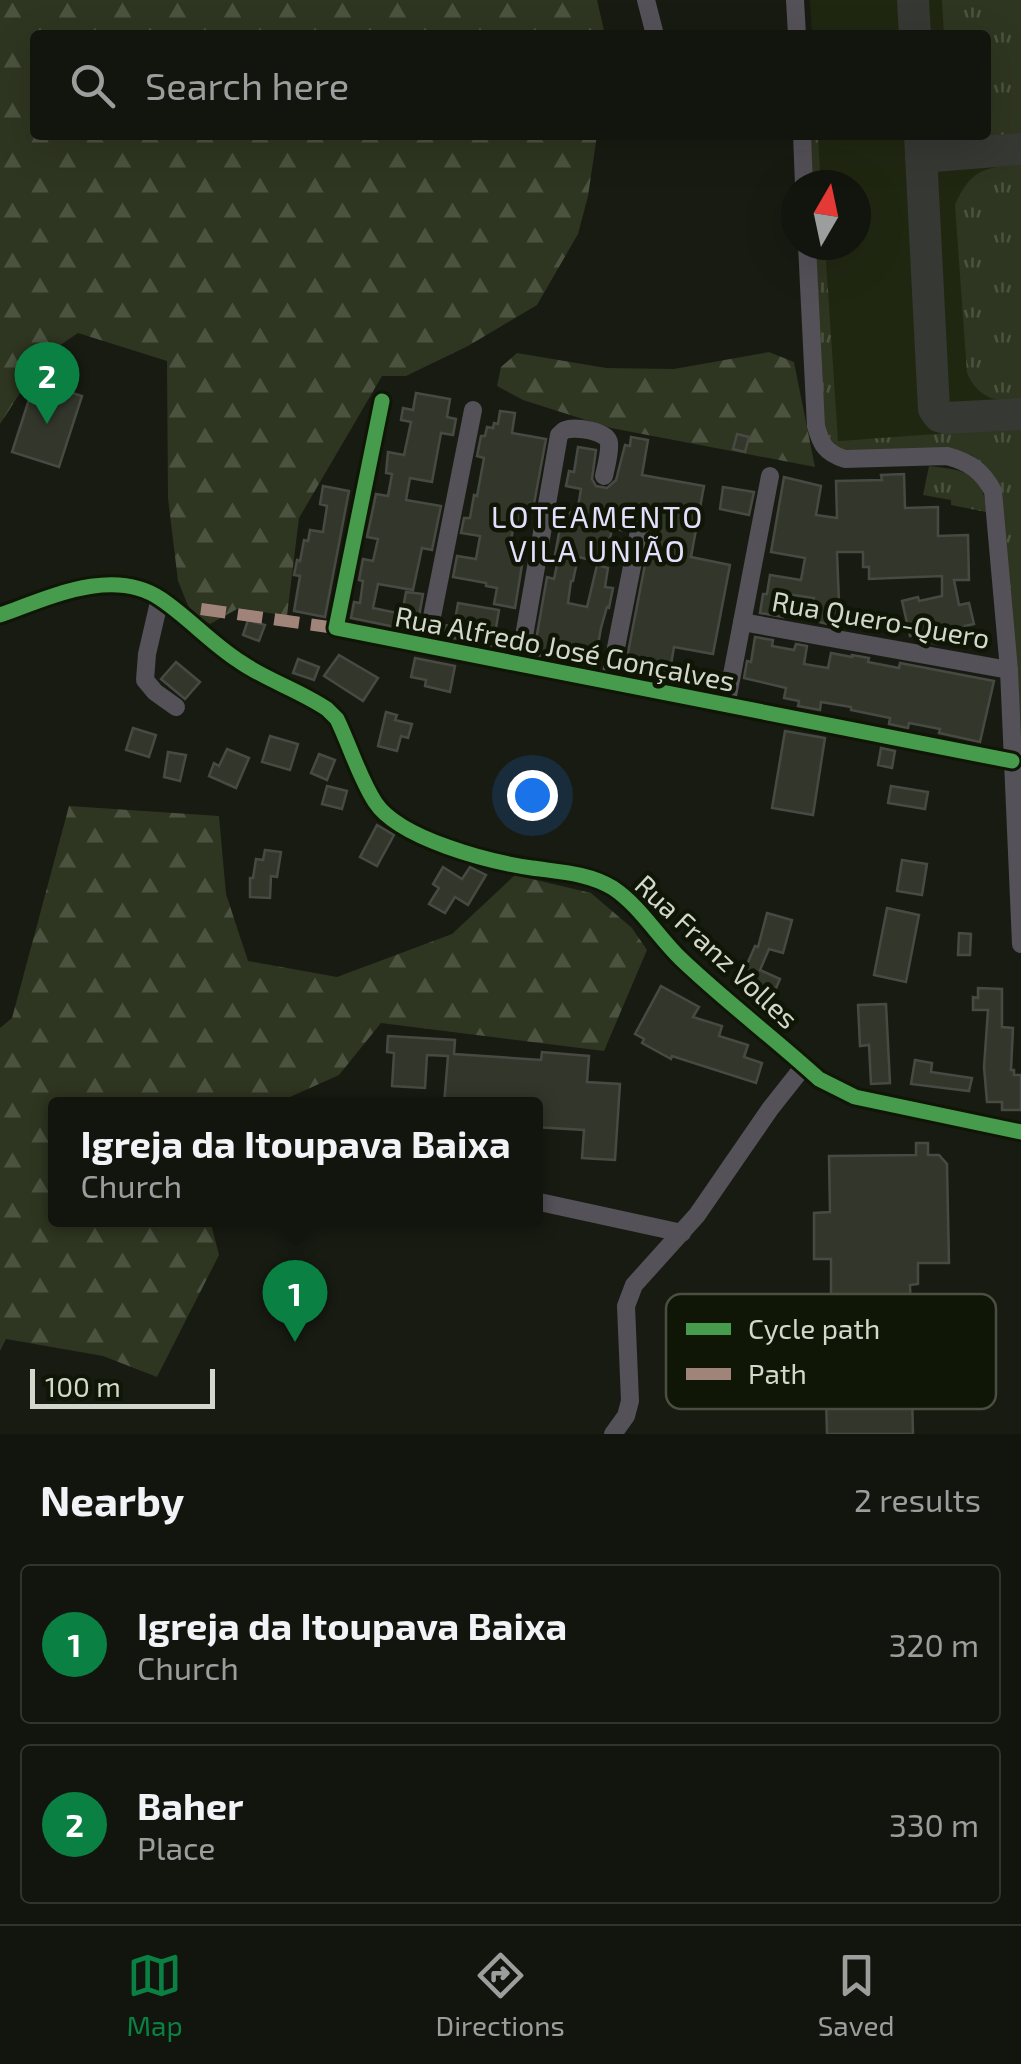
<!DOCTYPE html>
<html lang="en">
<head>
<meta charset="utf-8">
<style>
  :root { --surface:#12140e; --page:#1f211c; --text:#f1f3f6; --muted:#9c9e9e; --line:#31332e; --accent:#0b8043 }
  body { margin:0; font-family:"Exo 2",sans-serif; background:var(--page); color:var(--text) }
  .compass { position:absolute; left:781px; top:170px; width:90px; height:90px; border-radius:50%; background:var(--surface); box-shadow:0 10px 40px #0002; rotate:9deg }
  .scale { position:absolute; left:30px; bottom:25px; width:185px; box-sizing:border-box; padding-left:10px; border:5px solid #d3d8cc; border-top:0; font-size:28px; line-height:35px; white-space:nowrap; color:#d3d8cc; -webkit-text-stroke:8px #101605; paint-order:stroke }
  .you { position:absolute; left:532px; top:795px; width:35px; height:35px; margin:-25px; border:8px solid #fff; border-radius:50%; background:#1a73e8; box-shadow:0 0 0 15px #1a73e833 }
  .badge { display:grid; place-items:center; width:65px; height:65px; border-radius:50%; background:var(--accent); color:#fff; font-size:32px; font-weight:700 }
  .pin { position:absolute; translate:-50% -82px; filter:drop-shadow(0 2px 5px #0008) }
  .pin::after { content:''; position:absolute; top:52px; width:35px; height:30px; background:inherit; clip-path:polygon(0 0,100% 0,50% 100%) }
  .popup { position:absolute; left:48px; top:1097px; width:495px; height:130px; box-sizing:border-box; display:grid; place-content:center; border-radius:10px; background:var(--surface); filter:drop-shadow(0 2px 8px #0005); font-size:32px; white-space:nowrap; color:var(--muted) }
  .popup b { font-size:38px; color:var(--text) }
  .popup::after { content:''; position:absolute; left:50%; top:100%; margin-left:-20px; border:20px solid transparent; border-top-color:var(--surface) }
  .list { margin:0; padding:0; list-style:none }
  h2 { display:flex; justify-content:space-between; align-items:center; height:130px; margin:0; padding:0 40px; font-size:42px }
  h2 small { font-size:32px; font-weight:400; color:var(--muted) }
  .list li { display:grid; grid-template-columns:65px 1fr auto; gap:30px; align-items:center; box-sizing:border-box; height:160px; margin:0 20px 20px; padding:0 20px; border:2px solid var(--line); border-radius:10px }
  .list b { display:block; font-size:38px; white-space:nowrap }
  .list p { margin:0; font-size:32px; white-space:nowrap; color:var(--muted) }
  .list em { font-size:32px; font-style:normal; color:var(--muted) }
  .icon { flex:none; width:55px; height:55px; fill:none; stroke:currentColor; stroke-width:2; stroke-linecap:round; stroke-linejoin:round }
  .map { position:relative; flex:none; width:1021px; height:1434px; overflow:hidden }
  .search { position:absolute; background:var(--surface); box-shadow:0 10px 40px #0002; left:30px; right:30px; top:30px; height:110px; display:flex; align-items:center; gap:25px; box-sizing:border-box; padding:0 35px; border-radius:10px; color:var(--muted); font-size:38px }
  .sheet { height:490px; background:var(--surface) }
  nav { display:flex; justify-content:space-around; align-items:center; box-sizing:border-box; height:140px; border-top:2px solid var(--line); background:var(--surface); font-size:28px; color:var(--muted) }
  nav a { display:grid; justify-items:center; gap:5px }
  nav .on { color:var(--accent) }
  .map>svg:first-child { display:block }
</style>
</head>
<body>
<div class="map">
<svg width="1021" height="1434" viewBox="0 0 1021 1434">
  <defs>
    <pattern id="grass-tufts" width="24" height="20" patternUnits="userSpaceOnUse" patternTransform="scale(2.5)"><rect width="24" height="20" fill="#2e3520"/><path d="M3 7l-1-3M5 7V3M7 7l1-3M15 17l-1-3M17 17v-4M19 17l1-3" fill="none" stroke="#4b523f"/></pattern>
    <pattern id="forest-firs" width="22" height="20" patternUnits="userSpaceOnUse" patternTransform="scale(2.5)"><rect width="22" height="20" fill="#2e3520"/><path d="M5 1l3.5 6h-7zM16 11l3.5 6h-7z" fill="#4b523f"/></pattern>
  </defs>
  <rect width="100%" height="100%" fill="#181b12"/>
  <path fill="#202711" d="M810 0H1021V792L1000 466 960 434 837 441 825 245H856V185H821L818 135H986V35H812Z"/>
  <g fill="url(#grass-tufts)">
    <path d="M942 0H1021V134L992 139 976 135H986V35H944Z"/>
    <path d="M808 135H818L821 185H810Z"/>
    <path d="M1021 164V400C995 402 978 398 967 373L955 205C971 169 984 168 1021 164Z"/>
    <path d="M814 245H825L838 441 1021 428V792L987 470 973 456 958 450 847 452 830 443 824 430Z"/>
    <path d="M929 466C962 470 985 471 986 512L951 505V500L923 495Z"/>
  </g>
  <g fill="url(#forest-firs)">
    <path d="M0 0H597L605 35H35V135H597L588 196 578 234 537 305 468 346 406 376H382L299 518 287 616 239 608 210 624 191 613 178 581 168 498 167 361 78 333 44 356 0 424Z"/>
    <path d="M769 352 794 362 815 467 611 428 523 400 497 386 501 367 517 353 606 368 674 369Z"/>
    <path d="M69 806 219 816 226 894 248 961 337 977 452 934 515 875 591 893 632 928 647 950 604 1051 381 1023 339 1075 290 1097 283 1104H55V1220H210L219 1255 157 1377 103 1356 6 1339 0 1351V1028L12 1018Z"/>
  </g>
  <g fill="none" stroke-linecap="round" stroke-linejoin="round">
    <g stroke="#363834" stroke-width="32">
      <path d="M913 0 915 35"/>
      <path d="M920 135 934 409 939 416 946 418 1021 414"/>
      <path d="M921 157 1021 149"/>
    </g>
  </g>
  <g fill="#33372b" stroke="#474a42" stroke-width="2.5">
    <path d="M35 381 82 396 59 467 12 452Z"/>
    <path d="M416 393 450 399 447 417 456 419 453 435 441 433 432 482 410 478 406 500 441 506 432 550 422 548 413 590 378 584 373 608 402 614 406 592 423 594 417 628 405 625V629L351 618 354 602 360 603 363 581 359 580 363 559 373 561 378 539 367 537 376 494 388 496 392 474 386 473 388 452 404 455 411 422 401 420 403 408 413 410Z"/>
    <path d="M500 411 515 413 512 433 546 439 534 504 530 503 526 526 514 524 510 546 517 547 516 551 524 553 515 608 494 604 497 588 486 586V583L453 577 457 556 476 559 480 536 461 533 464 518H470L474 495 477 496 484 458 477 456 481 436H485L487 427 493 428 494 423 498 424Z"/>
    <path d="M737 434 749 437 745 452 733 449Z"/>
    <path d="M631 437 648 440 642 475 704 486 691 557 730 565 713 654 674 647 670 671 626 663 652 528 649 517 641 514 635 515 627 520 625 531 612 528 610 539 604 538 600 562 578 557 573 581H571L568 603 587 607 597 565 608 568 605 587 613 588 609 608 607 607 601 628 596 656H600L598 667 537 655 539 640H536L547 577 554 579 559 555H555L563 511 577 513 581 489 566 486 569 471 574 472 578 447 596 450 592 479 596 486 607 488 616 480 625 445 630 446Z"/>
    <path d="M904 474 905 508 938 507V536L968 535 969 580H954L959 605 969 603 974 624 965 626 967 637 938 644 926 642 924 633 910 636 902 601 918 597 919 601 942 596V576L869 579V567H863V552H837L840 627 811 620 814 598 786 594 783 617 760 613 763 594H767L770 575 801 580 805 558 771 552 784 477 821 486 816 515 837 518 836 481 882 480 881 475Z"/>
    <path d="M323 486 349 491 325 617 294 611 300 576 294 575 297 560 300 561 304 540 308 541 310 530 323 532 327 506 320 504Z"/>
    <path d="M723 487 754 492 749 515 720 509Z"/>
    <path d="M458 603 499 610 495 634 511 637 508 649 443 636 445 625 454 627Z"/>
    <path d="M248 620 265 625 259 641 243 635Z"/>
    <path d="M755 637 773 640 772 646 794 650 796 644 807 646 804 664 828 668 831 653 852 657V655L869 658 868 662 899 668 900 663 994 681 980 742 939 733 940 729 909 723 908 728 889 724 890 718 851 710V707L821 702 820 710 798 706 799 701 784 698 786 688 744 678 747 661 751 662Z"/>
    <path d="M339 655 378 678 363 701 324 676Z"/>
    <path d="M415 658 455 666 450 692 425 686 426 680 411 677Z"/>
    <path d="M298 659 319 667 314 680 293 673Z"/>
    <path d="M176 662 200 682 185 699 161 679Z"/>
    <path d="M386 712 397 715 395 720 412 724 408 738 401 736 397 751 378 746Z"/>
    <path d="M133 728 156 735 149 757 126 750Z"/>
    <path d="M785 731 825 738 813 815 772 808Z"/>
    <path d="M270 736 298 744 290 770 262 762Z"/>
    <path d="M881 748 895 751 892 768 878 765Z"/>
    <path d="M227 749 249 758 236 788 209 776 214 763 219 766Z"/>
    <path d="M168 752 186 755 180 781 164 777Z"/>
    <path d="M319 754 335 760 327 780 311 773Z"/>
    <path d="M327 786 347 791 342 809 322 804Z"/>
    <path d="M891 786 928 792 925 809 888 803Z"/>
    <path d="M377 825 394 835 377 866 360 857Z"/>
    <path d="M265 850 281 852 277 877 271 876 270 898 250 897V878H253L256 859 263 860Z"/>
    <path d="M902 860 927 864 922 895 897 891Z"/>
    <path d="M443 867 462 879 470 867 486 875 468 905 455 897 445 913 429 904 439 888 433 884Z"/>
    <path d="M887 908 919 915 906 982 874 975Z"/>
    <path d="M767 913 792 920 783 953 769 949 760 970 780 979 771 1000 738 985 755 946 758 947Z"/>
    <path d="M959 933 971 934 970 955H958Z"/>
    <path d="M661 986 699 1007 693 1017 722 1026 719 1036 748 1045 744 1057 762 1063 756 1083 672 1056 671 1059 642 1043 644 1039 635 1034Z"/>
    <path d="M978 988 1002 989V1027L1013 1028 1011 1070H1014V1075H1021V1110H1002V1102H987L984 1067 988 1010H973V997L978 998Z"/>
    <path d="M886 1004 890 1083 871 1084 869 1045 860 1046 858 1005Z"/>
    <path d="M388 1036 455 1040 454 1054 541 1060 542 1052 589 1056 587 1082 620 1084 615 1160 582 1158 584 1130 535 1127V1104H444L448 1056 427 1055 425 1088 392 1086 394 1053 387 1052Z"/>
    <path d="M915 1060 932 1063 931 1072 972 1078 969 1091 911 1084Z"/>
    <path d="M916 1143H928V1155H939L947 1164 949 1263H918V1284L910 1285 911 1316 831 1317V1259H814V1213L830 1212 829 1156 916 1155Z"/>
    <path d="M912 1394 913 1434H827L826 1397Z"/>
  </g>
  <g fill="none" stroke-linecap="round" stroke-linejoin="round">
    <g stroke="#545158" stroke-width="18">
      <path d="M646 0 655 35"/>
      <path d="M795 0 797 35"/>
      <path d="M802 135 804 185"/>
      <path d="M807 245 816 426C821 445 826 453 845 459L947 456C970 462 982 471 993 491L1009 670 1021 944"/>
      <path d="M382 401 336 628 1012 761"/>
      <path d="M160 598 147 654 145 680 155 692 176 707"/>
      <path d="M0 615C48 598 113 566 161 599 189 618 211 643 239 661 266 680 299 690 327 709L337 719C350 746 359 777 375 802 399 839 490 862 532 868 560 872 588 873 613 888 640 906 658 937 681 959 725 1001 774 1038 819 1079L855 1097 1021 1132"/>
      <path d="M742 622 1009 670"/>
      <path d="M426 647 473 410"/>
      <path d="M519 665 559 435C561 433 563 431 565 430 575 426 608 431 609 443 610 453 606 467 604 476"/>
      <path d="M609 683 640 526"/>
      <path d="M726 706 770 476"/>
      <path d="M535 1201 682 1233"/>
      <path d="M613 1434 626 1416 630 1401 626 1306 634 1285 697 1215 770 1109 804 1066"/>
    </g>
    <path stroke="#a18479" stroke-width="12" stroke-dasharray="25 12" stroke-linecap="butt" d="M201 609 336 628"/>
    <g stroke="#101605" stroke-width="21">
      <g id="cycleway">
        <path d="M382 401 336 628 1012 761"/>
        <path d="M0 615C48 598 113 566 161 599 189 618 211 643 239 661 266 680 299 690 327 709L337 719C350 746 359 777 375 802 399 839 490 862 532 868 560 872 588 873 613 888 640 906 658 937 681 959 725 1001 774 1038 819 1079L855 1097 1021 1132"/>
      </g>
    </g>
    <use href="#cycleway" stroke="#469c4c" stroke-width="15"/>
  </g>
  <g text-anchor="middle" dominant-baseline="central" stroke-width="9" stroke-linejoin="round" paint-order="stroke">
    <g font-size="28" fill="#d3d8cc" stroke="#101605">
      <text transform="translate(881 619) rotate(10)">Rua Quero-Quero</text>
      <text transform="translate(565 648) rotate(11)">Rua Alfredo José Gonçalves</text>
      <text transform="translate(717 951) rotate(43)">Rua Franz Volles</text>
    </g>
    <g font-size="30" letter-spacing="2.5" fill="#e5defc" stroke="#101605">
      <text x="598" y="516">LOTEAMENTO<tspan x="598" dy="34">VILA UNIÃO</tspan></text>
    </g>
  </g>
  <rect x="666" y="1294" width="330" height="115" rx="15" fill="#101605" stroke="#4a5041" stroke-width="2.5"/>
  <rect x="686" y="1323" width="45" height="12" fill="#469c4c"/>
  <rect x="686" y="1368" width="45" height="12" fill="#a18479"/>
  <g font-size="28" fill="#d3d8cc">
    <text x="748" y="1339">Cycle path</text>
    <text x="748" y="1384">Path</text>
  </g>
</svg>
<svg class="compass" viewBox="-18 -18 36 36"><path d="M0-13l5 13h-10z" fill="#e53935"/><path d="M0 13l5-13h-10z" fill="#9c9e9e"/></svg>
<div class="scale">100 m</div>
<div class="you"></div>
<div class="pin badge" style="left:295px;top:1342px">1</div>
<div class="popup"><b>Igreja da Itoupava Baixa</b>Church</div>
<div class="pin badge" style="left:47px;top:424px">2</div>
<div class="search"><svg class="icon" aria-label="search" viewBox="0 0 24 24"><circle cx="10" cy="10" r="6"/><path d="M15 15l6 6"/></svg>Search here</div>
</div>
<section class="sheet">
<h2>Nearby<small>2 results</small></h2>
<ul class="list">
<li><span class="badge">1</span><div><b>Igreja da Itoupava Baixa</b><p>Church</p></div><em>320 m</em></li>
<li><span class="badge">2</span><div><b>Baher</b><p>Place</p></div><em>330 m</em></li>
</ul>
</section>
<nav>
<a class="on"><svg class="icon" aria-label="map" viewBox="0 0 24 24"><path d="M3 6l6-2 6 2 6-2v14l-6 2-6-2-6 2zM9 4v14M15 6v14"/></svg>Map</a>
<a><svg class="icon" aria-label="directions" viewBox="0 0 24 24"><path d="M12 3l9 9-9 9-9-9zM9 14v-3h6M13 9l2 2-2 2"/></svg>Directions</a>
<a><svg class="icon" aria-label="saved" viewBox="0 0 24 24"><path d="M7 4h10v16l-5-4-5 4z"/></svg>Saved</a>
</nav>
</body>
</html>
